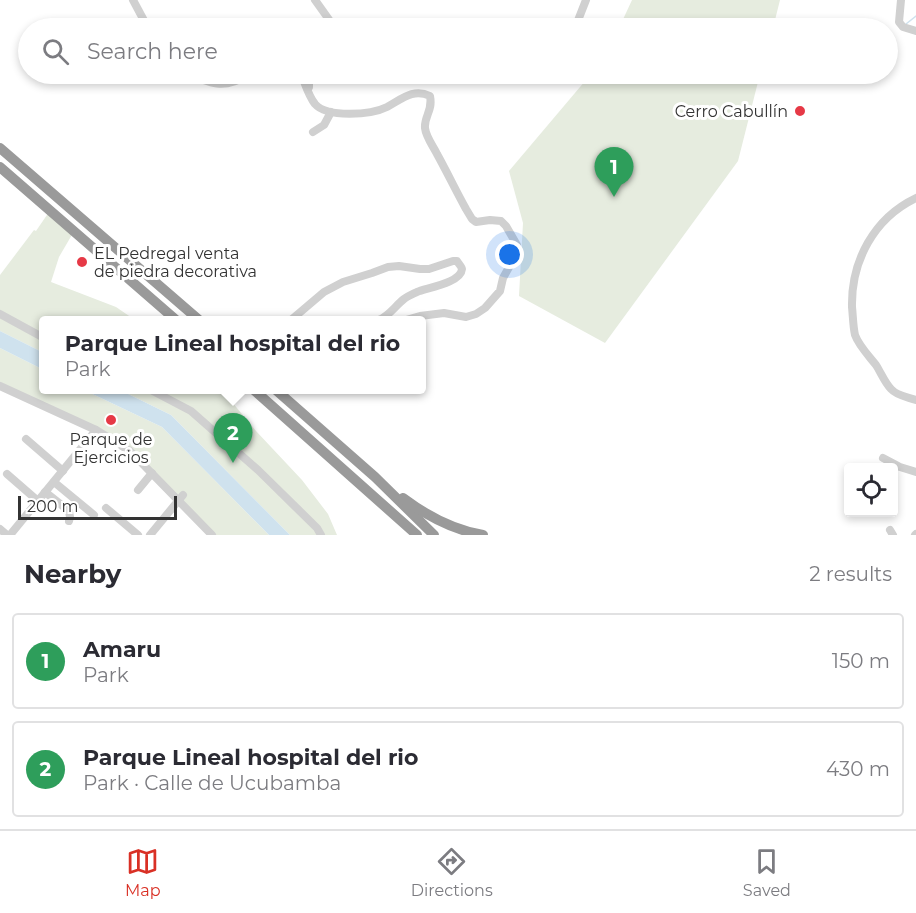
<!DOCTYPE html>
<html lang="en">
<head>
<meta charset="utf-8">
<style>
  :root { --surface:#fff; --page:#f2f2f3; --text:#2b2b33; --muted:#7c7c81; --line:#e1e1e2; --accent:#d93025 }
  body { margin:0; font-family:Montserrat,sans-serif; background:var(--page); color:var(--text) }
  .controls { position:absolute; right:18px; bottom:18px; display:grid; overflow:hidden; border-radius:6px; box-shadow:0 3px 9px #0003 }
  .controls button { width:54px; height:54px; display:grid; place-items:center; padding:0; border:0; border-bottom:2px solid var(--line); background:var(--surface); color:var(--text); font:30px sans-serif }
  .scale { position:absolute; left:18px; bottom:15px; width:159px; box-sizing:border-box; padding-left:6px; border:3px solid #333; border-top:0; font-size:16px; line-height:21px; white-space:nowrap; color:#333; -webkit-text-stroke:4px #fff; paint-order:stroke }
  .you { position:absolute; left:510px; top:255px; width:21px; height:21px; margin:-15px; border:4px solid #fff; border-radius:50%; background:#1a73e8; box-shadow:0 0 0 9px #1a73e833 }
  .badge { display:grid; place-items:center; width:39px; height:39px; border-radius:50%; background:var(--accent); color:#fff; font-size:20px; font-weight:700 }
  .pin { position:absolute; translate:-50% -50px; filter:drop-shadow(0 2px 3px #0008) }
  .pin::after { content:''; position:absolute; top:32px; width:21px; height:18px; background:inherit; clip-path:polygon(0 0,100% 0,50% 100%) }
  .popup { position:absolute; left:39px; top:316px; width:387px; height:78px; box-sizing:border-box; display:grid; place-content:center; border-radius:6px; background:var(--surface); filter:drop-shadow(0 2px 4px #0005); font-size:20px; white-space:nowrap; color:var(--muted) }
  .popup b { font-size:22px; color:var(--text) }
  .popup::after { content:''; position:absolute; left:50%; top:100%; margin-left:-12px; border:12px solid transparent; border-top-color:var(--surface) }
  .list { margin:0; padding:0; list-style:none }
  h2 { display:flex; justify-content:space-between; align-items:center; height:78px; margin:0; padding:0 24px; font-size:26px }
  h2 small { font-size:20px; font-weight:400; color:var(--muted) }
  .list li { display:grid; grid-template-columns:39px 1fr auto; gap:18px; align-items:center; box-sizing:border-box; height:96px; margin:0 12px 12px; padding:0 12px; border:2px solid var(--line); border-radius:6px }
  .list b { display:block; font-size:22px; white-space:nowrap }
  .list p { margin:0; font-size:20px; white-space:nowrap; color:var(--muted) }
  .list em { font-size:20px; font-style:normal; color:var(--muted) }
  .icon { flex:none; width:33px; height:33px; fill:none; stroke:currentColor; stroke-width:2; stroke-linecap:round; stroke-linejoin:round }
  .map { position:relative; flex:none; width:916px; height:535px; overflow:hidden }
  .search { position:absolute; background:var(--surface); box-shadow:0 3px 9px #0003; left:18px; right:18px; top:18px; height:66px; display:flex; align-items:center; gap:15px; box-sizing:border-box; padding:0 21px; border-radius:33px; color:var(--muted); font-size:22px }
  .sheet { height:294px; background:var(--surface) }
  nav { display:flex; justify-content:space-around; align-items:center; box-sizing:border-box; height:84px; border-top:2px solid var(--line); background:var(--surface); font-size:16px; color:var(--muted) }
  nav a { display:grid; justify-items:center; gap:3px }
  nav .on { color:var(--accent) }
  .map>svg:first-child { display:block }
</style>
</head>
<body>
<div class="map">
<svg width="916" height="535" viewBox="0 0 916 535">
  <rect width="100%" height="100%" fill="#fff"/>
  <g fill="#e6ecdf">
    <path d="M632 0H780L773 28H619Z"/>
    <path d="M591 74H760L738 161 605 343 519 296 523 223 509 171Z"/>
    <path d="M49 212 73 233 59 257 51 282 116 307 135 320H44V353L0 331V275L34 230 36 231Z"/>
    <path d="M0 348 44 370V390H84L162 427 269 535H212L130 451 96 430 0 382Z"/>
    <path d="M120 390H222L256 431 302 480 328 514 337 535H290L171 415Z"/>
  </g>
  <g fill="#cfe2ee">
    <path d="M0 331 44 353V370L0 348Z"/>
    <path d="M84 390H120L171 415 290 535H269L162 427Z"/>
  </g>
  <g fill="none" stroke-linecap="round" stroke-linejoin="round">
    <path stroke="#cfe2ee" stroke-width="1.5" d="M906 24 916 16"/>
    <g stroke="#d0d0d0" stroke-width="8">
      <path d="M133 0 148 28"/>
      <path d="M315 0 335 28"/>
      <path d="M901 0 899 22 903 27 916 31"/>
      <path d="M575 28 586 0"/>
      <path d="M189 74C214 85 225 89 250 74"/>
      <path d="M301 74C305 83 308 95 315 104 327 118 371 115 387 107 402 99 413 88 430 96 433 111 424 116 425 128 426 137 433 146 437 154 447 172 456 191 466 209L472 219 476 222 490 220 501 221 506 226 517 245V253L503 278 500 291 485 308 476 314 466 317 444 313 420 316 406 320"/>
      <path d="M346 74 361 76 366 74"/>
      <path d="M309 87V80L310 74"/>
      <path d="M313 132 324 125 331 112"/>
      <path d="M916 198C874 218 851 261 852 307 853 316 853 326 855 335 859 346 869 356 876 365 881 373 885 383 891 389 897 396 908 397 916 400"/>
      <path d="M0 314 44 338"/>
      <path d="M291 320 324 292 343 282 372 273 388 267 399 266 420 269H429L453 261H457C458 263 462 267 462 269 461 283 426 288 417 292 413 294 408 296 404 299 395 306 390 315 379 320"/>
      <path d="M0 386 96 430 130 451 212 535"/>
      <path d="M151 390 191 411 258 470 317 528 321 535"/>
      <path d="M26 439 63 471"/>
      <path d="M883 458 900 467 916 472"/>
      <path d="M7 474 38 501"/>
      <path d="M54 482 94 515"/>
      <path d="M138 490 152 473"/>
      <path d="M45 492 69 511 70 517 69 521"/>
      <path d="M106 508 138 535"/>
      <path d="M0 529 7 535"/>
      <path d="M890 530 893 535"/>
      <path d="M10 535 96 430"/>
      <path d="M150 535 183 495"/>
      <path d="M915 535 916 534"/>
    </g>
    <g stroke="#9a9a9a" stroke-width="10">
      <path d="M0 148 199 320"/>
      <path d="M0 167 176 320"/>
      <path d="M254 390 417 535"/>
      <path d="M276 390 375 477 434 535"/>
      <path d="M403 498C427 516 453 530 483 535"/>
    </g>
  </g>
  <g fill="#e63946" stroke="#fff" stroke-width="2">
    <circle cx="800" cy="111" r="6"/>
    <circle cx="82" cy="262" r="6"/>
    <circle cx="111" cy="420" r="6"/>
  </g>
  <g text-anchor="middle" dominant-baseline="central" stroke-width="6" stroke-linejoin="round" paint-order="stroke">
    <g font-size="16" fill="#333" stroke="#fff" text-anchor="end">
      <text x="788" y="111">Cerro Cabullín</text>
      <text x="94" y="253" text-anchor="start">EL Pedregal venta<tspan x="94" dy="18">de piedra decorativa</tspan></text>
      <text x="111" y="439" text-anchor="middle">Parque de<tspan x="111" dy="18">Ejercicios</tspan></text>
    </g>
  </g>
</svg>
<div class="controls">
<button><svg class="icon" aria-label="locate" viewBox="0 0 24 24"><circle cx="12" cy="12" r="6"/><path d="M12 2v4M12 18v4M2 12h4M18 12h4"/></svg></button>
</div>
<div class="scale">200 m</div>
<div class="you"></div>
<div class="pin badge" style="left:614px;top:197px;background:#2e9e5b">1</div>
<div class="pin badge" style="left:233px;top:463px;background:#2e9e5b">2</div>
<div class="popup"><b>Parque Lineal hospital del rio</b>Park</div>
<div class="search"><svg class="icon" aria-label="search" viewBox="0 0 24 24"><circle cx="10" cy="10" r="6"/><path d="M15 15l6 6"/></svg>Search here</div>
</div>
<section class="sheet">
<h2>Nearby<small>2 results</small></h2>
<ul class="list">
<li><span class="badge" style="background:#2e9e5b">1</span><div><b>Amaru</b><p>Park</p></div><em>150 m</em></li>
<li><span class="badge" style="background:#2e9e5b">2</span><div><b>Parque Lineal hospital del rio</b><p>Park · Calle de Ucubamba</p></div><em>430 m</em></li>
</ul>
</section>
<nav>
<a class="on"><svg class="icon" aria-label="map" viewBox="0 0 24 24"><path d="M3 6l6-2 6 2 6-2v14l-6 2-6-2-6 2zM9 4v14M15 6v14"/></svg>Map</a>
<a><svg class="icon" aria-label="directions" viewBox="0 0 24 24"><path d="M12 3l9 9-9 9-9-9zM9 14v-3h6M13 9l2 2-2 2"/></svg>Directions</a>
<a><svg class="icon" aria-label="saved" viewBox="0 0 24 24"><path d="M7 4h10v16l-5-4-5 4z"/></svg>Saved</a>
</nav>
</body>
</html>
